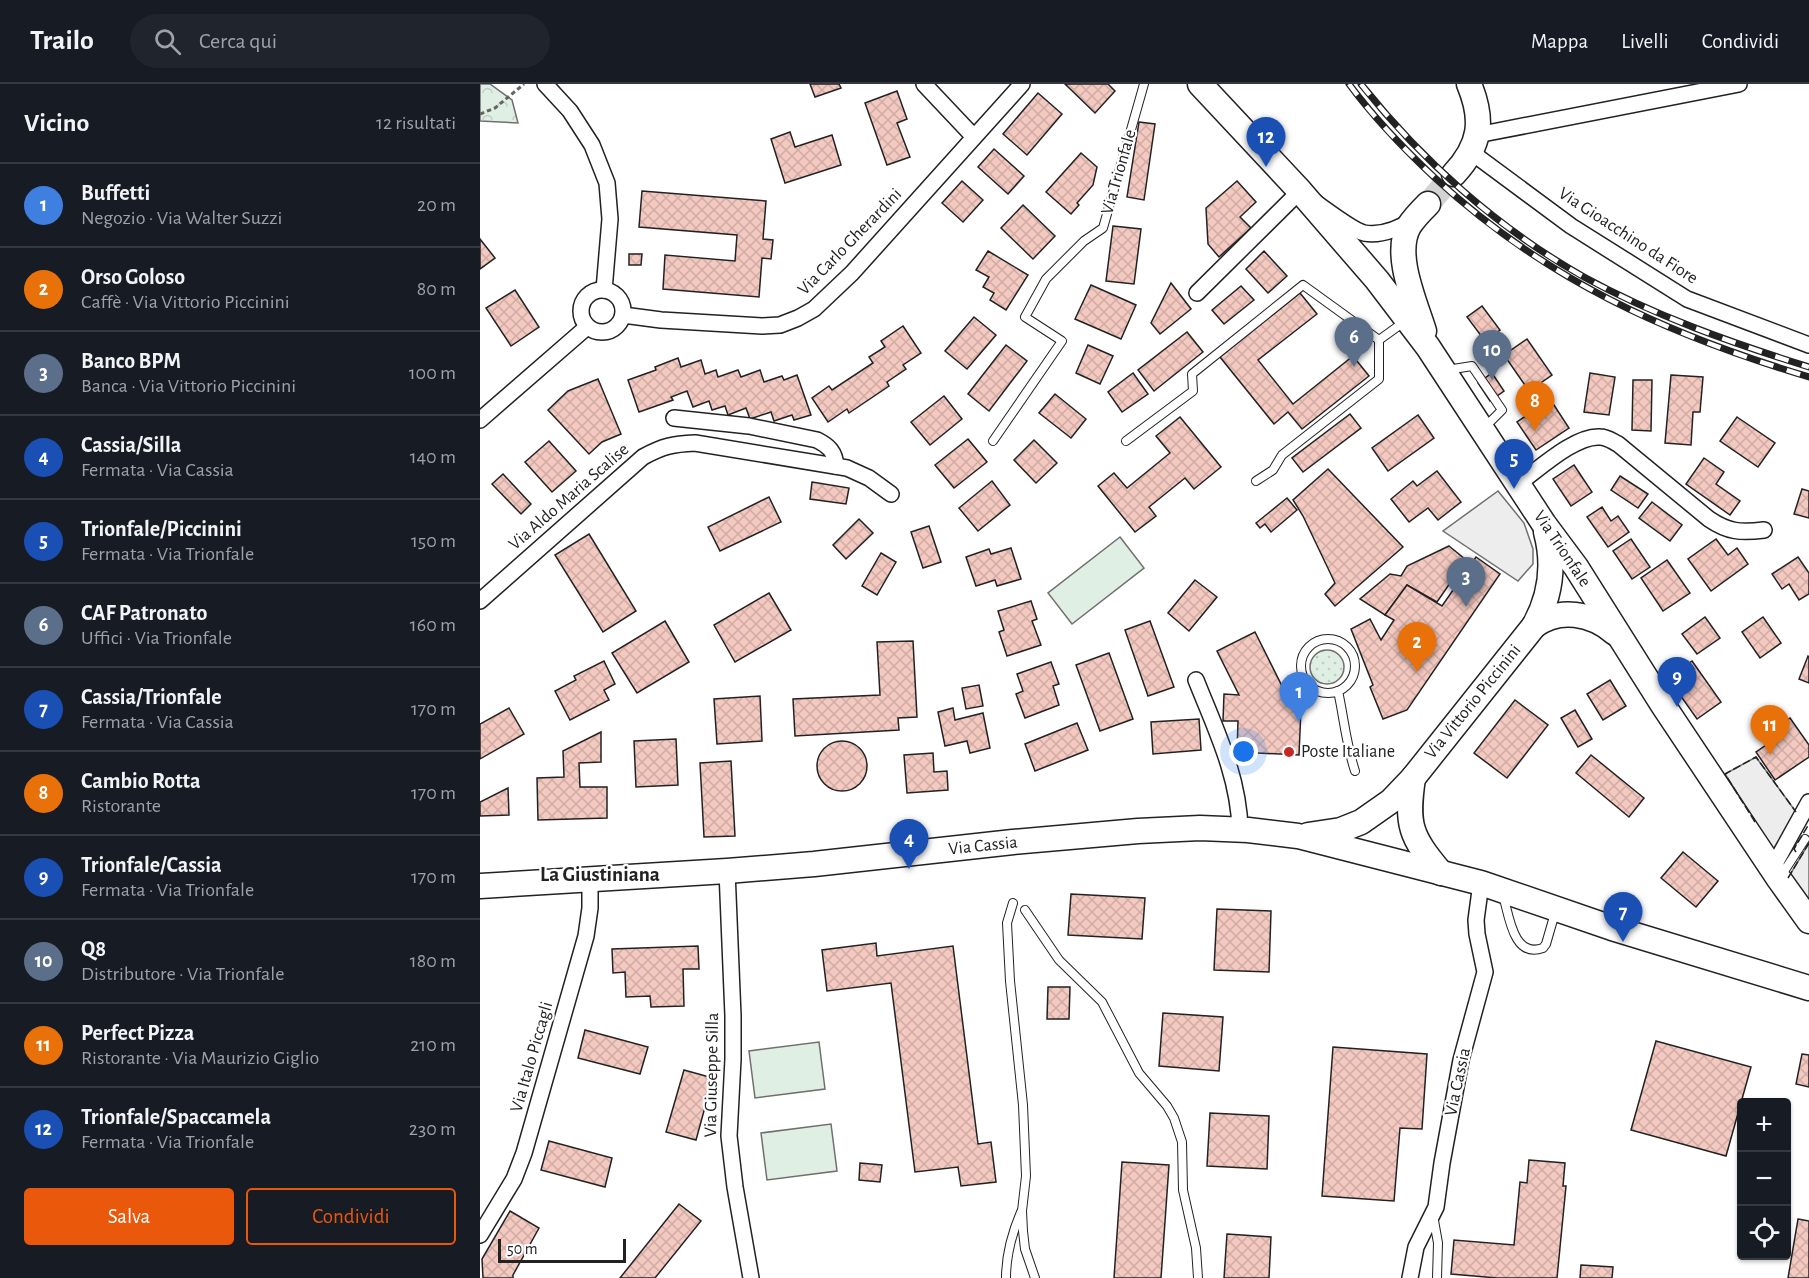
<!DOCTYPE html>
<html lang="it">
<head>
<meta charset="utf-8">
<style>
  :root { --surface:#171b24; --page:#20242c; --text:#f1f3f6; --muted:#9ea1a6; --line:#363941; --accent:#ea580c }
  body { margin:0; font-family:"Alegreya Sans",sans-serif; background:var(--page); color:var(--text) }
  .controls { position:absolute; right:18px; bottom:18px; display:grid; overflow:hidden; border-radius:6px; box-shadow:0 2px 4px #0004 }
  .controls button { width:54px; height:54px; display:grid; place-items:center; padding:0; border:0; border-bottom:2px solid var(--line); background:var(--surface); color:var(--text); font:30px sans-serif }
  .scale { position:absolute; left:18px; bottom:15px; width:128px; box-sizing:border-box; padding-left:6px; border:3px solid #222; border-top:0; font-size:16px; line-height:21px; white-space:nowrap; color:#222; -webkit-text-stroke:4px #fff; paint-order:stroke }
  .you { position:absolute; left:764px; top:668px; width:21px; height:21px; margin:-15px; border:4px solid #fff; border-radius:50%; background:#1a73e8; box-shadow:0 0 0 9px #1a73e833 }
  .badge { display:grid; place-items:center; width:39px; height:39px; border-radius:50%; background:var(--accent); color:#fff; font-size:20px; font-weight:700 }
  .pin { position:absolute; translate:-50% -50px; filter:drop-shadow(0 2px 3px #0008) }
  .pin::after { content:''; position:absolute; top:32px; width:21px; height:18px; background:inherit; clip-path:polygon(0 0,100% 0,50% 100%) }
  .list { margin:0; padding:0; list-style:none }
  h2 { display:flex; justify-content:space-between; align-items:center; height:78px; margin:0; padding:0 24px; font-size:26px }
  h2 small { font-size:20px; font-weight:400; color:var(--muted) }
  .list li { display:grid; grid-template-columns:39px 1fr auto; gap:18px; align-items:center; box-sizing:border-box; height:84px; padding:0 24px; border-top:2px solid var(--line) }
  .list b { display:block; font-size:22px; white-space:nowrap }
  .list p { margin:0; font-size:20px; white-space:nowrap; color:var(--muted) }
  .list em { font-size:20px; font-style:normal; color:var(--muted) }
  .actions { display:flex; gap:12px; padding:18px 24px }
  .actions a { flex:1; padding:14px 0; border:2px solid var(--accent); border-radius:6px; text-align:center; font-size:21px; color:var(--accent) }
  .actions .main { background:var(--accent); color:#fff }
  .icon { flex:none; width:33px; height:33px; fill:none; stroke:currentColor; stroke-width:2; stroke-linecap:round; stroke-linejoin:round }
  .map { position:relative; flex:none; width:1329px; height:1194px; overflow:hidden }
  header { display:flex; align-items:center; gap:36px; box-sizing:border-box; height:84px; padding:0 30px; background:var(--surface); border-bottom:2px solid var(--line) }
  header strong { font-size:28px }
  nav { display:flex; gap:33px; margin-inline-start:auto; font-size:21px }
  .search { width:420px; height:54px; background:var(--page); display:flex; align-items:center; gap:15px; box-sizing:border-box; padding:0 21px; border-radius:33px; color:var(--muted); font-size:22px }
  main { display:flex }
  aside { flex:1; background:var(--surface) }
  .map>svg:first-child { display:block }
</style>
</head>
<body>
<header>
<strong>Trailo</strong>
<div class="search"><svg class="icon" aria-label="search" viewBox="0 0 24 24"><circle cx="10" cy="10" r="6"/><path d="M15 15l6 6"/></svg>Cerca qui</div>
<nav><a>Mappa</a><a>Livelli</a><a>Condividi</a></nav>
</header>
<main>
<aside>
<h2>Vicino<small>12 risultati</small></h2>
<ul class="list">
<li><span class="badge" style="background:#3f7fe0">1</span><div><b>Buffetti</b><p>Negozio · Via Walter Suzzi</p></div><em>20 m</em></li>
<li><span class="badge" style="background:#e8710a">2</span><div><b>Orso Goloso</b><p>Caffè · Via Vittorio Piccinini</p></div><em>80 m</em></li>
<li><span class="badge" style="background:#5c6f8a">3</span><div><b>Banco BPM</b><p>Banca · Via Vittorio Piccinini</p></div><em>100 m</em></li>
<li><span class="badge" style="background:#1a4fb4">4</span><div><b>Cassia/Silla</b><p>Fermata · Via Cassia</p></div><em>140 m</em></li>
<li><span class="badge" style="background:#1a4fb4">5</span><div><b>Trionfale/Piccinini</b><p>Fermata · Via Trionfale</p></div><em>150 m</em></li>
<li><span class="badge" style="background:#5c6f8a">6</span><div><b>CAF Patronato</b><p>Uffici · Via Trionfale</p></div><em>160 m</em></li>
<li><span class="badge" style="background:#1a4fb4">7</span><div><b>Cassia/Trionfale</b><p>Fermata · Via Cassia</p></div><em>170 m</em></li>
<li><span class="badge" style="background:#e8710a">8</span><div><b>Cambio Rotta</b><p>Ristorante</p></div><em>170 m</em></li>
<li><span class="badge" style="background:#1a4fb4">9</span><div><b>Trionfale/Cassia</b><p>Fermata · Via Trionfale</p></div><em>170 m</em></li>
<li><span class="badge" style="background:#5c6f8a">10</span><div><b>Q8</b><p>Distributore · Via Trionfale</p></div><em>180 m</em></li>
<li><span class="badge" style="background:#e8710a">11</span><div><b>Perfect Pizza</b><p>Ristorante · Via Maurizio Giglio</p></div><em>210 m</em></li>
<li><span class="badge" style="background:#1a4fb4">12</span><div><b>Trionfale/Spaccamela</b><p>Fermata · Via Trionfale</p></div><em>230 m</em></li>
</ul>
<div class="actions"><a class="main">Salva</a><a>Condividi</a></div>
</aside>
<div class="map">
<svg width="1329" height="1194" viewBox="0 0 1329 1194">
  <defs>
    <pattern id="grass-dots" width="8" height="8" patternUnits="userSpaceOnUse" patternTransform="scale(1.5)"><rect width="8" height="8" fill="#e0efe3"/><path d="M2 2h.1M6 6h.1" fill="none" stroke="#c0cdc2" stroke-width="1.8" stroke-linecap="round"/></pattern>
    <pattern id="forest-crowns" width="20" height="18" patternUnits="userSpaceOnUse" patternTransform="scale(1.5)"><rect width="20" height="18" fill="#e0efe3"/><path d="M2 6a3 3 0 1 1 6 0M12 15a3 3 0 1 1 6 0" fill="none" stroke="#c0cdc2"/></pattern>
    <pattern id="building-cross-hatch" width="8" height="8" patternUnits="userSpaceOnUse" patternTransform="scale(1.5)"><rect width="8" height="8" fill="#f3c9c0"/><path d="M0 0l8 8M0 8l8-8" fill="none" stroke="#d0aca5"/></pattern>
  </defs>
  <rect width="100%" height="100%" fill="#fff"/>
  <circle fill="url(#grass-dots)" stroke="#6f6f6f" stroke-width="1.5" cx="847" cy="583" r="17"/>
  <path fill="url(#forest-crowns)" stroke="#6f6f6f" stroke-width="1.5" d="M0 0H10L32 16 38 39 0 37Z"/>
  <g fill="#e0efe3" stroke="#6f6f6f" stroke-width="1.5">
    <path d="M640 453 664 484 592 540 568 509Z"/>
    <path d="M339 958 345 1005 275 1014 269 967Z"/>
    <path d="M351 1040 357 1087 287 1096 281 1049Z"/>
  </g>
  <g fill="#ededed" stroke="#6f6f6f" stroke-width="1.5">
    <path d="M1018 407 1044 439 1053 465V480L1038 497 963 447Z"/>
    <path d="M1276 673 1316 728 1293 766 1245 690Z"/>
    <path d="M1329 759V823L1308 794Z"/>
  </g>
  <g fill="url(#building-cross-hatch)" stroke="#222" stroke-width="1.5">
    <path d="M330 0H359L361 4 335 13Z"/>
    <path d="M585 0H628L635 7 615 29Z"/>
    <path d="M417 7 427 35 417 39 430 73 407 81 385 19Z"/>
    <path d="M558 9 582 30 547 71 523 50Z"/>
    <path d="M659 38 675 40 664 116 647 113Z"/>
    <path d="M310 48 315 63 352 51 361 81 305 99 291 55Z"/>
    <path d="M514 65 544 92 528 110 498 83Z"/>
    <path d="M601 69 617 83 613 101 597 119 599 121 591 130 566 108Z"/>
    <path d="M482 97 503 116 483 138 462 119Z"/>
    <path d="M757 97 776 118 760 133 771 144 739 173 728 160 726 124Z"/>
    <path d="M162 107 286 117 283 155 293 156 291 175 282 174 279 213 183 205 185 171 255 177 257 151 159 143Z"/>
    <path d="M543 121 575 152 553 175 521 144Z"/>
    <path d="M633 142 661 145 654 200 626 197Z"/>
    <path d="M0 155 15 174 0 185Z"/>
    <path d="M508 167 548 191 526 226 510 216 514 209 503 203 509 193 496 186Z"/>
    <path d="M784 167 807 192 788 209 766 185Z"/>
    <path d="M149 170H162L161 181H149Z"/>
    <path d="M691 199 711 225 680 250 671 239Z"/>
    <path d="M611 201 656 221 641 255 595 235Z"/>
    <path d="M761 202 774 216 744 240 732 226Z"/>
    <path d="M35 206 59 243 31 262 6 224Z"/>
    <path d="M820 209 837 230 778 276 813 320 873 272 889 292 822 345 808 328 794 340 740 273Z"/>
    <path d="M1002 222 1020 246 1005 257 987 233Z"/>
    <path d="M494 233 516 251 487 285 465 267Z"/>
    <path d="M423 242 441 269 423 281 426 285 407 298 409 302 369 329 367 325 348 338 332 314 349 302 352 306 393 279 389 273 405 263 401 257Z"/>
    <path d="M707 248 723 268 674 307 658 286Z"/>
    <path d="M1047 255 1072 291 1049 307 1024 271Z"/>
    <path d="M526 261 547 277 509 327 488 310Z"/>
    <path d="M608 261 633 272 620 300 596 289Z"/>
    <path d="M198 274 201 283 221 276 225 290 236 286 238 293 258 286 261 293 280 286 284 298 302 292 304 296 317 291 331 331 314 336 312 331 294 337 291 328 270 335 266 324 248 331 245 322 232 326 229 317 213 323 207 307 191 313 193 316 159 328 148 296 176 286 175 283Z"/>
    <path d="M653 289 668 310 642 328 628 308Z"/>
    <path d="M1012 289 1024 307 1010 317 998 299Z"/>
    <path d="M1110 289 1135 293 1129 331 1104 328Z"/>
    <path d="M1191 291 1223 293 1220 328H1213L1211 361 1185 359Z"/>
    <path d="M118 295 141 350 122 358 109 370 68 326 88 307Z"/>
    <path d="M1153 296H1172L1171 347 1152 346Z"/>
    <path d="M575 310 606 335 591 354 559 329Z"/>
    <path d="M464 312 482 335 450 361 431 338Z"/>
    <path d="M1070 315 1089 344 1056 366 1037 338Z"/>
    <path d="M870 330 881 344 823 388 812 374Z"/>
    <path d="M938 331 954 354 908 387 892 364Z"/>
    <path d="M700 333 741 383 714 405 705 394 669 423 676 432 655 448 618 402 634 389 647 404 690 369 676 352Z"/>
    <path d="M1257 333 1295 359 1278 383 1240 357Z"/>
    <path d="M488 355 507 378 474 404 455 381Z"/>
    <path d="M554 356 577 379 556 399 534 376Z"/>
    <path d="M69 357 96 387 72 408 45 378Z"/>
    <path d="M1224 374 1244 388 1236 400 1260 417 1250 431 1206 400Z"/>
    <path d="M1094 381 1112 408 1091 422 1073 395Z"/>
    <path d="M848 385 923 463 855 522 845 510 855 499 823 432 813 416Z"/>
    <path d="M957 387 981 418 958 436 948 424 929 438 911 415 933 397 937 402Z"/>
    <path d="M23 390 51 420 41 430 12 400Z"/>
    <path d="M1140 392 1168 410 1158 424 1131 406Z"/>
    <path d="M512 397 530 421 498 447 479 424Z"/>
    <path d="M332 398 369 404 366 420 330 415Z"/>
    <path d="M1322 405 1329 407V434L1314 430Z"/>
    <path d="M289 413 301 438 240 467 228 443Z"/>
    <path d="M807 414 817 426 791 448 785 440 780 444 776 439Z"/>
    <path d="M1172 418 1202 441 1190 457 1159 434Z"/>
    <path d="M1122 423 1131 437 1138 432 1149 448 1128 463 1107 433Z"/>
    <path d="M379 435 393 449 366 475 353 461Z"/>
    <path d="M449 442 461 478 443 484 431 448Z"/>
    <path d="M109 450 156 527 123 548 75 471Z"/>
    <path d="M1151 455 1170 483 1152 495 1133 467Z"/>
    <path d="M1236 455 1248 471 1257 464 1268 480 1231 507 1208 475Z"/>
    <path d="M969 462 986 476 957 518 927 501 905 531 880 515 910 490 921 492 927 482Z"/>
    <path d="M531 464 541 495 517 502 515 496 496 502 486 473 509 465 511 470Z"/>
    <path d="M401 469 416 478 397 511 382 502Z"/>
    <path d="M996 473 1020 490 927 626 903 635 890 603 893 601 871 545 890 535 901 556 914 536 905 531 927 501 962 522Z"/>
    <path d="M1318 473 1329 489V510L1319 516 1309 500 1302 505 1292 490Z"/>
    <path d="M1187 476 1210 509 1183 527 1161 494Z"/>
    <path d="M715 496 737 513 709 547 688 529Z"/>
    <path d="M289 509 311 546 255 578 234 541Z"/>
    <path d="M551 517 557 535 552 537 561 561 527 572 519 548 524 546 518 527Z"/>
    <path d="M1225 533 1240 554 1217 570 1202 550Z"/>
    <path d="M1283 533 1301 559 1280 574 1262 548Z"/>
    <path d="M185 537 209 578 157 609 132 569Z"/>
    <path d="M670 537 694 603 668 612 645 546Z"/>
    <path d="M775 548 813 624 821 625 819 671 757 668 758 637H743L744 610 759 611 737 567Z"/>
    <path d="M433 557 437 633 418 634 419 646 315 652 313 615 400 611 397 558Z"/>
    <path d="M629 569 653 635 620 647 596 581Z"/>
    <path d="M1328 572 1329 573V599L1319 595Z"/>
    <path d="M124 577 135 600 124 606 129 616 90 636 75 607 96 596 94 592Z"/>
    <path d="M1212 577 1241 618 1217 635 1188 594Z"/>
    <path d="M571 578 579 600 573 602 579 621 545 634 536 610 543 607 537 590Z"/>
    <path d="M1130 596 1146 622 1123 636 1107 610Z"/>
    <path d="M499 601 503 622 486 625 482 604Z"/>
    <path d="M280 612 282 657 237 660 234 615Z"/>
    <path d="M1035 616 1068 641 1027 694 994 669Z"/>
    <path d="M29 624 44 650 0 675V640Z"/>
    <path d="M473 624 475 636 503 629 510 664 490 669 487 657 465 662 458 628Z"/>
    <path d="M1095 626 1112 655 1098 663 1081 634Z"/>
    <path d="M1310 634 1329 661V673L1295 696 1276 668 1289 659 1284 652Z"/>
    <path d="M719 635 721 666 673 670 671 638Z"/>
    <path d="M597 639 608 666 555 687 545 660Z"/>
    <path d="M121 648V678L99 679 100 703H127V734L58 736 57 694 84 693 83 667Z"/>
    <path d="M196 655 198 701 156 703 154 657Z"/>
    <circle cx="362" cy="682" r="25"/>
    <path d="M453 669 454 688 467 687 468 706 427 709 424 671Z"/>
    <path d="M1111 671 1164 714 1149 733 1096 689Z"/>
    <path d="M251 677 255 752 224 753 220 679Z"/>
    <path d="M28 704 29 731 0 732V718Z"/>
    <path d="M1203 768 1238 797 1216 823 1181 794Z"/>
    <path d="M591 810 665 814 662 855 588 851Z"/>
    <path d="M737 825 791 827 789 888 734 886Z"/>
    <path d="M396 859 397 872 473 862 498 1060 511 1058 516 1098 481 1102 478 1083 435 1088 411 899 347 907 342 866Z"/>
    <path d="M218 862 219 885H203L204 922 171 923 170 912 146 913 145 888 133 889 132 865Z"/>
    <path d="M568 903H590L589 935H567Z"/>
    <path d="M683 929 743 933 739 987 679 982Z"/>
    <path d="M105 946 168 963 160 990 98 974Z"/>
    <path d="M1176 957 1271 983 1246 1072 1151 1046Z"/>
    <path d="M853 963 947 970 942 1045 920 1044 914 1117 842 1112Z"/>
    <path d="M1322 970 1329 971V1003L1316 1000Z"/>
    <path d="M204 986 233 994 216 1056 186 1048Z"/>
    <path d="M730 1029 789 1032 787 1085 727 1082Z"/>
    <path d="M69 1057 132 1074 125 1103 61 1086Z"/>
    <path d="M1049 1076 1085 1079 1083 1102H1086L1077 1194H1017L971 1190 974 1156 1034 1161 1040 1098 1047 1099Z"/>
    <path d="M642 1078 689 1081 681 1194H634Z"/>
    <path d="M380 1079 402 1081 400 1098 379 1096Z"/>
    <path d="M199 1120 221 1137 175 1194H140Z"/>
    <path d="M30 1127 59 1144 33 1191V1194H3L2 1175Z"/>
    <path d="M1318 1135 1329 1137V1194H1308Z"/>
    <path d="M747 1150 791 1153 789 1194H744Z"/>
    <path d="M1101 1181 1133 1183 1132 1194H1100Z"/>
  </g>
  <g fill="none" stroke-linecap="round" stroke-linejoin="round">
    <path stroke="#d3d3d3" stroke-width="24" stroke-dasharray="24 12" stroke-linecap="butt" d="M948 120 974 90"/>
    <g stroke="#222" stroke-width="10">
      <g id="service">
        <path d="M899 256 924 238"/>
        <path d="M967 286 992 282 1022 326 1005 343"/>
        <path d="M513 357 582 257 545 233 566 195 604 157 623 144 664 0"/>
        <path d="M646 357 713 307 712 290 823 201 899 256"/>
        <path d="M776 397 793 386 802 371 899 295V256"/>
        <circle cx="848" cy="582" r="27"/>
        <path d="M858 607C864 634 866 660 875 687"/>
        <path d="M1301 792 1325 755"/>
        <path d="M1023 811C1029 831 1033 875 1063 864L1066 860 1075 829"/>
        <path d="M533 819 527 839 530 897 543 1021 546 1092 542 1127 543 1147 545 1165 555 1194"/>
        <path d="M545 826 579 876 622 918 659 989 687 1022 694 1034 702 1058 703 1106 716 1164 718 1194"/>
        <path d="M953 1131 958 1159 957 1194"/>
        <path d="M526 1194C526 1171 532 1149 541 1128"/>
      </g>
    </g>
    <g stroke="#222" stroke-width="18">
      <g id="minor">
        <path d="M65 0 90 27 112 61 127 99 130 135 124 206"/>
        <path d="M444 0 494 53"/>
        <path d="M997 51 1259 0"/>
        <path d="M991 68 1091 142 1207 215 1329 261"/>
        <circle cx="122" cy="227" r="21"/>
        <path d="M717 209 820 107C833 116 871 146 884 149 901 152 920 144 934 135"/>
        <path d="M143 231 181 236 282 242 300 241 318 234 334 225 372 189 542 0"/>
        <path d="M194 334 269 342 337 356C349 362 355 368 356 382"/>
        <path d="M0 336 107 243"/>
        <path d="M1038 400C1058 386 1095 351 1120 353 1127 353 1132 357 1138 360L1229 435C1248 448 1261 449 1284 446"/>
        <path d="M0 517 163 373C183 362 193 360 215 359L367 384 389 394 411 410"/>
        <path d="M716 596C735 644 759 692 760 746"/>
        <path d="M1292 785 1329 718"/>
        <path d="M247 787 253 932V975L249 1052 255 1103 271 1194"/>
        <path d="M0 1151 34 1095 44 1069 106 852 110 824V796"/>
        <path d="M930 1194 936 1163 956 1123 962 1079 981 976 1005 888 997 850 996 836 1001 799"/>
      </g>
    </g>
    <g stroke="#222" stroke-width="27">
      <g id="primary">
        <path d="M720 0 820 107 897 196 948 263 1064 440 1096 483 1183 621 1299 795 1329 837"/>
        <path d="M974 90C1001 61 1004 36 989 0"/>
        <path d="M944 247C935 218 913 170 929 142 934 134 941 127 948 120"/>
        <path d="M1054 542C1079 523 1112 529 1135 549"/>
        <path d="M933 694C926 741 930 752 961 789"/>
        <path d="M828 751 861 746 881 738 911 717 933 694 1054 542C1071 512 1075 482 1066 448"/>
        <path d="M0 802 247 787 334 780 533 758 658 747 720 744 768 746 818 752 1001 799 1132 844 1329 904"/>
      </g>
    </g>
    <path stroke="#646464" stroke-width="3" stroke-dasharray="4.5 3" stroke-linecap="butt" d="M0 30 15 24 44 0"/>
    <use href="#service" stroke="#fff" stroke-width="8"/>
    <use href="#minor" stroke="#fff" stroke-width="15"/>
    <use href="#primary" stroke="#fff" stroke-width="24"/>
    <g stroke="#222" stroke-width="7">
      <g id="rail">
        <path d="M869 0C894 34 924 65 955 94 1066 196 1186 250 1329 293"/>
        <path d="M881 0C942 77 1019 145 1104 193 1175 232 1252 259 1329 283"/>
      </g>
    </g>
    <use href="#rail" stroke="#fff" stroke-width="4.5" stroke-dasharray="14" stroke-linecap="butt"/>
    <g stroke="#222" stroke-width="1.5" stroke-dasharray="8 3" stroke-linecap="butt">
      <path d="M1275 738 1245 690 1276 673 1316 728"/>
      <path d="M1316 768 1314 765 1329 740"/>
      <path d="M1308 794 1329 759"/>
    </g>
  </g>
  <circle fill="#c62828" stroke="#fff" stroke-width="2" cx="809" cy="668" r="6"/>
  <g text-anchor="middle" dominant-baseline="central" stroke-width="4.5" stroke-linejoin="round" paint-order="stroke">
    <g font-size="18" fill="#222" stroke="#fff">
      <text transform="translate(639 88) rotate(-74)">Via Trionfale</text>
      <text transform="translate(1148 152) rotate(33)">Via Gioacchino da Fiore</text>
      <text transform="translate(370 158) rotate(-46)">Via Carlo Gherardini</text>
      <text transform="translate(89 413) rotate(-41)">Via Aldo Maria Scalise</text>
      <text transform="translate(1082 465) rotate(56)">Via Trionfale</text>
      <text transform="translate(993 618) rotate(-51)">Via Vittorio Piccinini</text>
      <text transform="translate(503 762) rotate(-6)">Via Cassia</text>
      <text transform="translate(52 973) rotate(-74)">Via Italo Piccagli</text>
      <text transform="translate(232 991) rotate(-89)">Via Giuseppe Silla</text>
      <text transform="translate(978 998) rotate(-78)">Via Cassia</text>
    </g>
    <g font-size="18" fill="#222" stroke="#fff" text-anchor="start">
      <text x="821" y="668">Poste Italiane</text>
    </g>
    <g font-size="21" font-weight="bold" fill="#222" stroke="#fff">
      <text x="120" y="790">La Giustiniana</text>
    </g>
  </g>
</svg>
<div class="controls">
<button>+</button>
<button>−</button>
<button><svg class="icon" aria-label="locate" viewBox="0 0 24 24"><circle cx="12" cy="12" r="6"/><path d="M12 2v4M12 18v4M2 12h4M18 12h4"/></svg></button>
</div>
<div class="scale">50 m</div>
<div class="you"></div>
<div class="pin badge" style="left:819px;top:638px;background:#3f7fe0">1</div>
<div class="pin badge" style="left:937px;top:588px;background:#e8710a">2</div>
<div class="pin badge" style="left:986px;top:523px;background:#5c6f8a">3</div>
<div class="pin badge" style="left:429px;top:785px;background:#1a4fb4">4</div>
<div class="pin badge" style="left:1034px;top:405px;background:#1a4fb4">5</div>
<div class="pin badge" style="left:874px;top:283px;background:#5c6f8a">6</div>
<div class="pin badge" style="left:1143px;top:858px;background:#1a4fb4">7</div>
<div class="pin badge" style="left:1055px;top:347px;background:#e8710a">8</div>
<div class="pin badge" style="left:1197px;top:623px;background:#1a4fb4">9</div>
<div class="pin badge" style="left:1012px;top:296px;background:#5c6f8a">10</div>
<div class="pin badge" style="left:1290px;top:671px;background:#e8710a">11</div>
<div class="pin badge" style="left:786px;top:83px;background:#1a4fb4">12</div>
</div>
</main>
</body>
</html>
